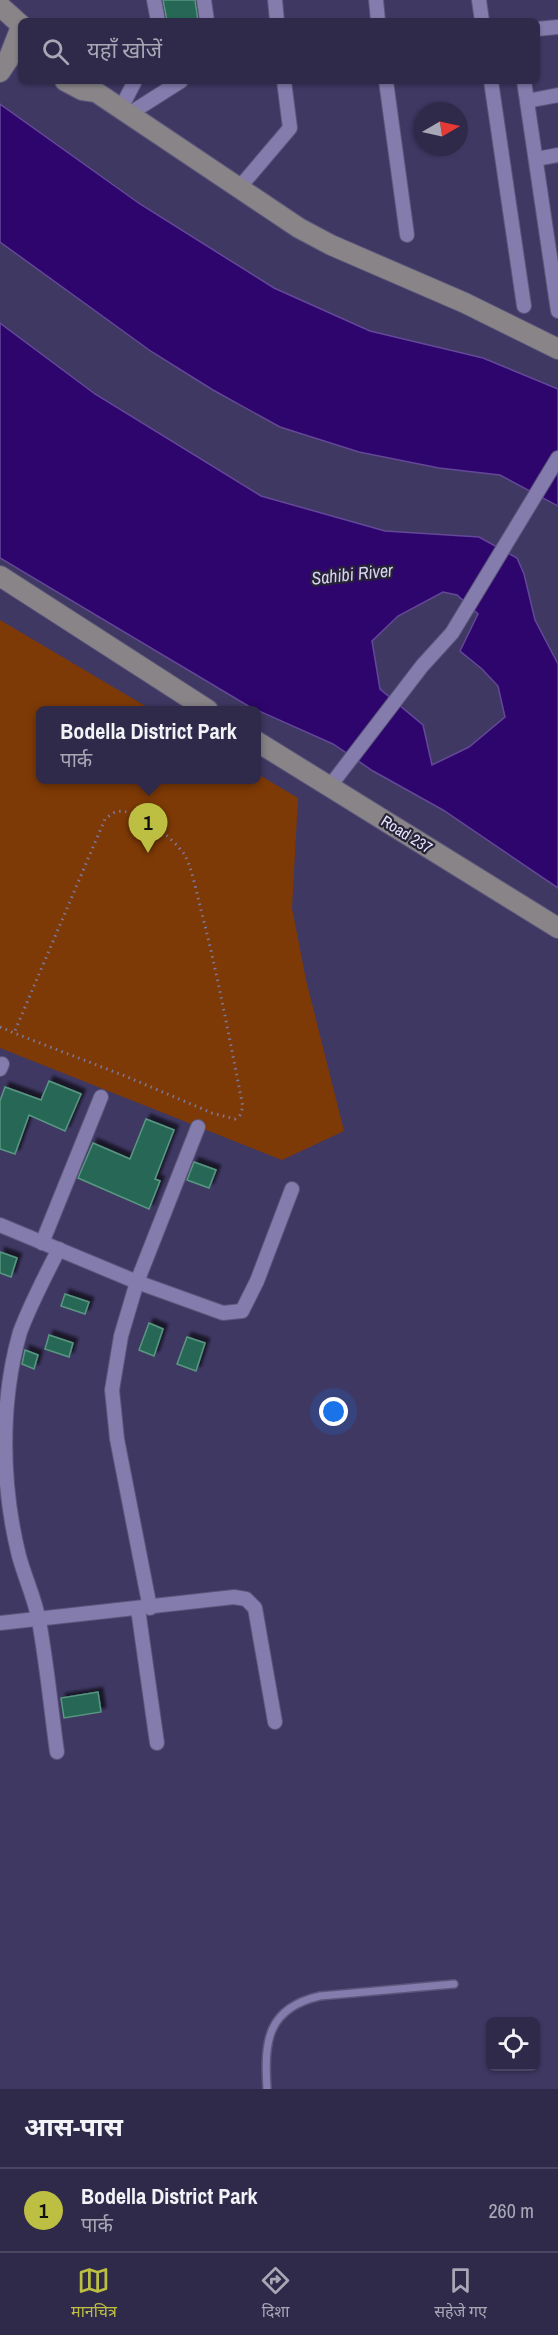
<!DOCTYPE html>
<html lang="hi">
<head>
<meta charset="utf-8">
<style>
  :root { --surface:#2f2a4a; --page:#3b3654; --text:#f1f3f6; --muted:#a7a7b5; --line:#4a4662; --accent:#bdbf42 }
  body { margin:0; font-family:"Archivo Narrow","Noto Sans Devanagari",sans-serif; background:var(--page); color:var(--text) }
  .controls { position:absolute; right:18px; bottom:18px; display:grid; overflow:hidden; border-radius:9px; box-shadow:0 2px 4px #0004 }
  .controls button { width:54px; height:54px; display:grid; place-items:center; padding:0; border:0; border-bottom:2px solid var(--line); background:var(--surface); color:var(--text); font:30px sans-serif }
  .compass { position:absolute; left:414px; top:102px; width:54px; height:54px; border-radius:50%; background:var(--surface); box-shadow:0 2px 4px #0004; rotate:81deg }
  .you { position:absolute; left:334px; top:1412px; width:21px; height:21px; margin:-15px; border:4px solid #fff; border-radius:50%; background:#1a73e8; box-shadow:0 0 0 9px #1a73e833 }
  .badge { display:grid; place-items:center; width:39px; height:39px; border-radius:50%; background:var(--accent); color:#111; font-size:20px; font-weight:700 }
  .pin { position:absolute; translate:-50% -50px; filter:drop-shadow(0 2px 3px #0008) }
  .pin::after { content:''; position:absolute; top:32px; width:21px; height:18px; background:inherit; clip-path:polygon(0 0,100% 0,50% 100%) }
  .popup { position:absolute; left:36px; top:706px; width:225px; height:78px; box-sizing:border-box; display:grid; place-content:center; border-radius:9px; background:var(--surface); filter:drop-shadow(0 2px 4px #0005); font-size:20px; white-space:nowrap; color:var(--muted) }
  .popup b { font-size:22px; color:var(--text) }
  .popup::after { content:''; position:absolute; left:50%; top:100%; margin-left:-12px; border:12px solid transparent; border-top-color:var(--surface) }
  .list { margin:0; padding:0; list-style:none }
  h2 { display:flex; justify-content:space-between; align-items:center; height:78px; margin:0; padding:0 24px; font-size:26px }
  h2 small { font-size:20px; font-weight:400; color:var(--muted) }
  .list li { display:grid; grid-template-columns:39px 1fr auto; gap:18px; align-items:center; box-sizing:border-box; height:84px; padding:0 24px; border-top:2px solid var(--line) }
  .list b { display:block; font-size:22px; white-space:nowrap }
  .list p { margin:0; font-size:20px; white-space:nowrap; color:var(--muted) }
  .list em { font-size:20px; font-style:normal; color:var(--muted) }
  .icon { flex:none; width:33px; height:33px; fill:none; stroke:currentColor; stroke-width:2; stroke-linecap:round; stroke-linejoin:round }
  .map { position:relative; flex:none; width:558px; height:2089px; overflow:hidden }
  .search { position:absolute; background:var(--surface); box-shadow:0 2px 4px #0004; left:18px; right:18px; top:18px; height:66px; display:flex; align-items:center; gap:15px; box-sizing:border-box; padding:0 21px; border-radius:9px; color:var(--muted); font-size:22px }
  .sheet { height:162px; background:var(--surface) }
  nav { display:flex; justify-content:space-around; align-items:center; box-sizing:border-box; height:84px; border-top:2px solid var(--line); background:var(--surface); font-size:16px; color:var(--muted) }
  nav a { display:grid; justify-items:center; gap:3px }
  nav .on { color:var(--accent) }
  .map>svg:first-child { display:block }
</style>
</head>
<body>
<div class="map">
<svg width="558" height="2089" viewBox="0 0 558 2089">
  <defs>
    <filter id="shadow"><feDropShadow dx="4.5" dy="-4.5" stdDeviation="1.5" flood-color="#0009"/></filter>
  </defs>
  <rect width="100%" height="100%" fill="#3f3863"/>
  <path fill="#7e3a06" d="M0 620 152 710H40V780H256V773L298 798 292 908 306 980 344 1131 282 1160 0 1048Z"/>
  <g fill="#2d056c" stroke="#644898" stroke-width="1.5" fill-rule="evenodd">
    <path d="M0 104 140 204 274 288 370 331 483 358 558 389V506L500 475 439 468 359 452 280 427 213 390 152 352 0 242Z"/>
    <path d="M0 323 95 394 261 496 385 531 479 537 517 558 524 574 535 620 558 664V888L443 810 373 771 333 744 250 707 0 558ZM443 592 457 595 478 614 460 651 482 669 498 686 505 717 469 747 432 765 423 725 380 689 372 641 398 616Z"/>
  </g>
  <g fill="#276854" stroke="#589781" stroke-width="1.5" filter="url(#shadow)">
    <path d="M163 0H195L198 21H167Z"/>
    <path d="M49 1081 81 1094 65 1131 29 1115 15 1154 0 1149V1101L5 1087 41 1100Z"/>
    <path d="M146 1119 174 1130 155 1179 160 1181 149 1209 78 1178 93 1143 130 1159Z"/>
    <path d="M194 1162 216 1170 209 1188 187 1180Z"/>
    <path d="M0 1252 17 1258 11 1277 0 1273Z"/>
    <path d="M65 1294 89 1302 85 1314 61 1306Z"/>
    <path d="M149 1323 163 1329 154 1356 139 1350Z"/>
    <path d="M49 1335 73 1343 69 1357 45 1349Z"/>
    <path d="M187 1337 205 1343 196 1371 177 1364Z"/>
    <path d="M25 1350 38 1355 34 1369 22 1364Z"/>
    <path d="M98 1692 101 1712 64 1718 61 1698Z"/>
  </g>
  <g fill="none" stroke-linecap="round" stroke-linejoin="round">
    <g stroke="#5c557b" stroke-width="10">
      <path id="lane" d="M267 2089C264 2041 267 2008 320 1996L454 1984"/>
    </g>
    <g stroke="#5c557b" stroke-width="16">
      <g id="street">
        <path d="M154 0 158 21"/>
        <path d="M204 0 207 21"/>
        <path d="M275 0 277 21"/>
        <path d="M376 0 378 21"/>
        <path d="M479 0 482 21"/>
        <path d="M537 29 558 27"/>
        <path d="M386 81 407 235"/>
        <path d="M491 81 524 306"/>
        <path d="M524 81 558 311"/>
        <path d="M527 101 558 95"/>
        <path d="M121 108 135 81"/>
        <path d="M129 114 181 81"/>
        <path d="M536 159 558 155"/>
        <path d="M239 188 290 128 284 81"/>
        <path d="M330 786 422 666 452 633 558 458"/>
        <path d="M0 1069 2 1064"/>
        <path d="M0 1225 137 1282 223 1313 242 1311 257 1281 292 1189"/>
        <path d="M42 1243 101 1097"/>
        <path d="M150 1608 117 1439 112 1390 121 1336 137 1282 198 1127"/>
        <path d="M138 1609 157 1743"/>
        <path d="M0 1623 234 1597 246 1599 255 1608 275 1722"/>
        <path d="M57 1752C51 1709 47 1665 39 1621 35 1599 25 1578 19 1556 1 1484 0 1402 20 1332 31 1303 45 1276 59 1249"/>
      </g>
    </g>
    <g stroke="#5c557b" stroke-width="22">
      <g id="secondary">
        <path d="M0 6 21 25"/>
        <path d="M0 72 8 60 21 27"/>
        <path d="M65 81 82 90 96 92 299 228 331 245 465 303 558 349"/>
        <path d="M0 576 208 710"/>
        <path d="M256 741 558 928"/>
      </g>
    </g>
    <path stroke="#7c779c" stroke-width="3" stroke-dasharray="1.5 4.5" stroke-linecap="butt" d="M0 1027 14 1033 125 1076 212 1113 235 1119 240 1115 243 1107C230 1042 218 975 201 910 197 895 192 867 184 854 174 839 135 806 116 812 112 813 108 817 105 819L14 1033"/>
    <use href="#lane" stroke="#837cad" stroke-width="7"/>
    <use href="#street" stroke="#837cad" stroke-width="14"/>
    <use href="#secondary" stroke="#888488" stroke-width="20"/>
  </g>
  <g text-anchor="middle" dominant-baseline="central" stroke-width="4.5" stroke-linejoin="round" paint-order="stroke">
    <g font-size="16" fill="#e6e4ff" stroke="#262337">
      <text transform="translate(407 834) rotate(32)">Road 237</text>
    </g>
    <g font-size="18" font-style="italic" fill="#d6d3ee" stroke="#262337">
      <text transform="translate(352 574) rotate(-6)">Sahibi River</text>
    </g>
  </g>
</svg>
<div class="controls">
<button><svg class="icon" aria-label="locate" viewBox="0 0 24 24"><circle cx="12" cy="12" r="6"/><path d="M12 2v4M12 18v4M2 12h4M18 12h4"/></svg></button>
</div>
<svg class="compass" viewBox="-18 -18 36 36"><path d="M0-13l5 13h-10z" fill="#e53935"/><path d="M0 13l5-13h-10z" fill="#a7a7b5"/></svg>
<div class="you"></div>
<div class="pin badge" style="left:148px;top:853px">1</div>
<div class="popup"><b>Bodella District Park</b>पार्क</div>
<div class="search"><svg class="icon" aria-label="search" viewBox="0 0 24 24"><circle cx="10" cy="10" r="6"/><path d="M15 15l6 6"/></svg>यहाँ खोजें</div>
</div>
<section class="sheet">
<h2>आस-पास<small></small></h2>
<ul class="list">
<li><span class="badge">1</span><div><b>Bodella District Park</b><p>पार्क</p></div><em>260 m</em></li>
</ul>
</section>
<nav>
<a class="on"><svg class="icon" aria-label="map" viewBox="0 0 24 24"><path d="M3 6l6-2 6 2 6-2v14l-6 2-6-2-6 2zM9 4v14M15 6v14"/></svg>मानचित्र</a>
<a><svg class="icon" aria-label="directions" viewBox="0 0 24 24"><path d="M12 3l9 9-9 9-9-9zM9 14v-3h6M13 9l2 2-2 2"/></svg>दिशा</a>
<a><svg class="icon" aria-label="saved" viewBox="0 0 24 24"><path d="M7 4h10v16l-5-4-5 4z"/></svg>सहेजे गए</a>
</nav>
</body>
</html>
